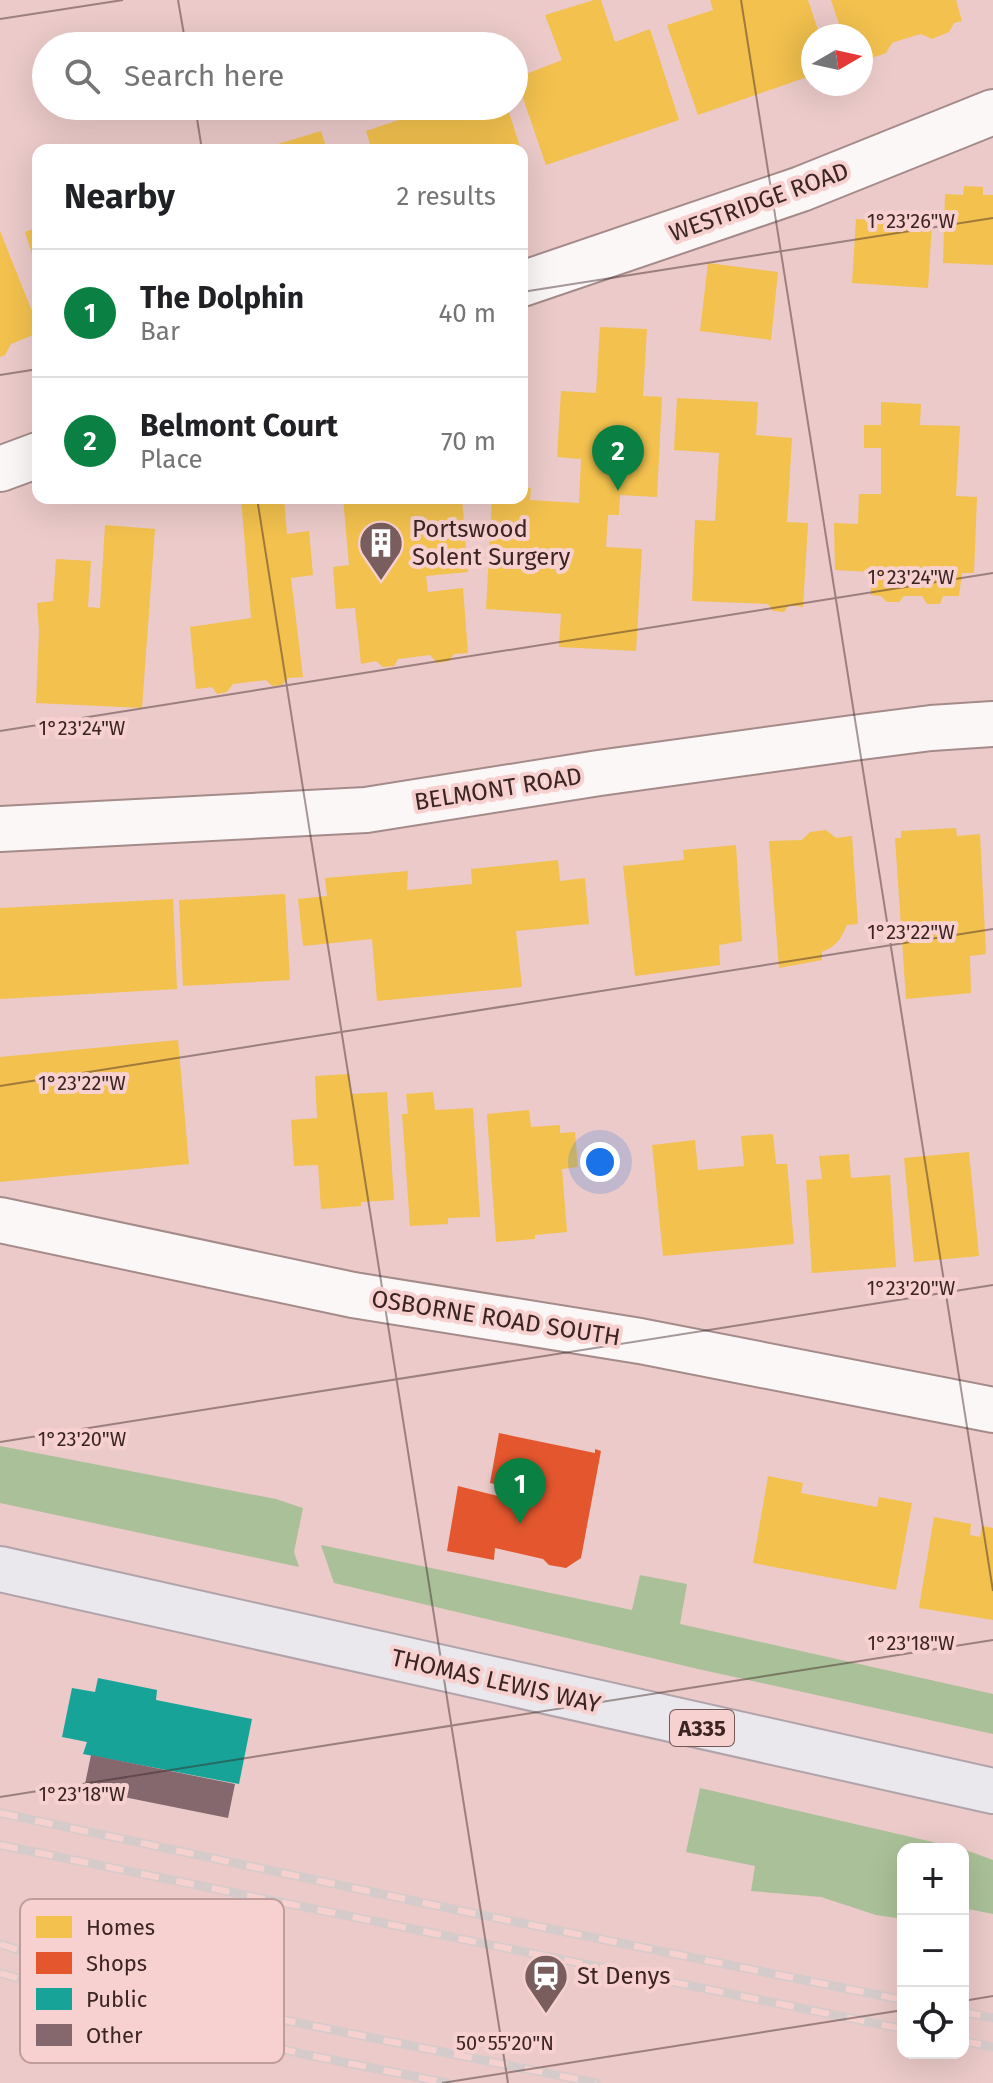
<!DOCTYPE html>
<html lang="en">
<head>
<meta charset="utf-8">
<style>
  :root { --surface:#fff; --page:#f6f6f6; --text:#202124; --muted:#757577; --line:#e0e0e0; --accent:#0b8043 }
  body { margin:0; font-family:"Fira Sans",sans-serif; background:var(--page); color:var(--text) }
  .controls { position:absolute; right:24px; bottom:24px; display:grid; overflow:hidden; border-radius:16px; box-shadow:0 8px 32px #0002 }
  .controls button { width:72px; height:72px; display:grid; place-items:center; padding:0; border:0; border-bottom:2px solid var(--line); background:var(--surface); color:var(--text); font:40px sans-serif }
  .compass { position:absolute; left:801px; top:24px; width:72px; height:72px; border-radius:50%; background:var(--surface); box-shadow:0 8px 32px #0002; rotate:81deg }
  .you { position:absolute; left:600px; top:1162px; width:28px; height:28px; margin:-20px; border:6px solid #fff; border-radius:50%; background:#1a73e8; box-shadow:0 0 0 12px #1a73e833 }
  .badge { display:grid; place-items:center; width:52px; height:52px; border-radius:50%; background:var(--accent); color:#fff; font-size:26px; font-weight:700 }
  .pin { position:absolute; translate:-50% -66px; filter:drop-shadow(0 2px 4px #0008) }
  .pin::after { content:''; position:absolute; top:42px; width:28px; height:24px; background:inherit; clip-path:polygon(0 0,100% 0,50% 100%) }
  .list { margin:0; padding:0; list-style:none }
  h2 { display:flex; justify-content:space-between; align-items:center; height:104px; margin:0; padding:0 32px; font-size:34px }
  h2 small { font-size:26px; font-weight:400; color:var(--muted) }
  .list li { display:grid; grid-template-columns:52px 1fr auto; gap:24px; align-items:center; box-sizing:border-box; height:128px; padding:0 32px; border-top:2px solid var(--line) }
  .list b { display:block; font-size:30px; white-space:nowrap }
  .list p { margin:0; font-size:26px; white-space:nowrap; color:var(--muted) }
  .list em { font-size:26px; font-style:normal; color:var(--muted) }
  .icon { flex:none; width:44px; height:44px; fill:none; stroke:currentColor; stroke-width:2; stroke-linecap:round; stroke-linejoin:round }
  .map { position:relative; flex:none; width:993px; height:2083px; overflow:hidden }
  .search { position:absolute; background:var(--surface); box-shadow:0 8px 32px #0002; left:32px; top:32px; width:496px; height:88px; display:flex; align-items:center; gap:20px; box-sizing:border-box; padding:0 28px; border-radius:44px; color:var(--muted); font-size:30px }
  .panel { position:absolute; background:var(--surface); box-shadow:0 8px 32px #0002; left:32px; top:144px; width:496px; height:360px; border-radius:16px }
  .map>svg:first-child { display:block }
</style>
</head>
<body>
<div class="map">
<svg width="993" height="2083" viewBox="0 0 993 2083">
  <rect width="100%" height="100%" fill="#ebcac9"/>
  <g fill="#aac098">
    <path d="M0 1446 276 1499 303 1508 294 1552 299 1567 0 1503Z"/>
    <path d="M321 1545 632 1610 640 1575 687 1584 680 1624 993 1694V1734L698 1669 334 1583Z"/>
    <path d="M700 1788 963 1849H903V1919L876 1915 821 1897 751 1891 755 1866 686 1852Z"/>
    <path d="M963 1849 993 1860V1914L963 1908Z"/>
  </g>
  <g fill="#f2c14e">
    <path d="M594 0H601L615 42 650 29 679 120 546 165 516 78 562 60 545 15Z"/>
    <path d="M710 0H808L820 36H813V75L698 115 667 25 713 10Z"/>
    <path d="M831 0H956L962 21 954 23 949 32 932 39 921 34 907 38 892 43 886 53 869 59 861 55V36H843Z"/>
    <path d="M408 106H507L521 150H372L366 131 411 116Z"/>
    <path d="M321 131 327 150H262L261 149Z"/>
    <path d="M523 153 528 171 522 173V154Z"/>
    <path d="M964 186 983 187V195H993V265L943 263 945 194 963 195Z"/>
    <path d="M856 219 932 224 928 288 852 283Z"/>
    <path d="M38 227V270H37L25 232Z"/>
    <path d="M0 231 38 326V333L11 344 5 355 0 357Z"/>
    <path d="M708 263 778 272 771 340 700 331Z"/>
    <path d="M600 327 647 329 643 396 662 397 657 497 620 495 619 515H608L606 547 642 549 636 651 559 647 561 614 486 609 492 498H522V487L531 488 530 500 579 503 581 459 557 457 561 391 596 393Z"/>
    <path d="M677 398 758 402 756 435 792 438 787 522 808 523 803 607 789 605 784 612 773 611 768 604 692 601 695 520 715 521 719 453 674 450Z"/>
    <path d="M881 402 921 404 920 425 960 426 956 496 977 497 974 573H962L959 596H943L940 604H927L922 596H904L899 602H887L881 596 871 595 870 572 835 570 834 523 858 524 859 494H881V448H864V425H881Z"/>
    <path d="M255 498H284L287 534 309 531 313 575 291 578 303 677 288 678 282 685 272 686 266 680 233 684 227 692 217 694 212 687 196 689 190 627 251 618 241 499Z"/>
    <path d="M343 498H462L468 572 426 576 428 592 463 588 468 653 454 654 449 661 437 663 430 655 398 659 394 666 383 667 376 661 361 664 355 608 336 609 333 567 349 565Z"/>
    <path d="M105 525 155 529 142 708 36 703 39 631 37 603 53 601 56 559 91 561 88 607 100 608Z"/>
    <path d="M956 828 957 836 980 834 986 954 970 956 971 993 906 999 895 838H901V831Z"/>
    <path d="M826 830 836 838 852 836 858 924 847 925 840 939 832 947 822 952V960L779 968 769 841 802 840 810 832Z"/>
    <path d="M736 845 742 941 719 945 720 965 635 976 623 866 684 860 683 850Z"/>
    <path d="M558 860 560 881 585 878 589 924 516 931 522 987 377 1001 372 939 303 946 298 899 327 896 325 878 408 871 407 890 472 884 471 869Z"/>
    <path d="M285 894 290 980 183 986 179 900Z"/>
    <path d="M173 899 177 989 0 999V908Z"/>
    <path d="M178 1040 189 1164 0 1182V1057Z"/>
    <path d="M349 1074 351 1094 387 1092 394 1200 361 1202V1206L321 1209 318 1165 294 1166 291 1120 317 1118 315 1076Z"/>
    <path d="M433 1092 435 1110 473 1108 480 1217 448 1218V1224L410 1226 402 1114H408L406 1094Z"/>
    <path d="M529 1110 531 1127 560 1125V1133L575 1132 578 1167 562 1169 567 1232 535 1235V1239L496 1242 487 1114Z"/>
    <path d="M773 1134 776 1164H787L794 1244 663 1256 652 1145 695 1140 698 1170 744 1166 741 1136Z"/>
    <path d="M969 1152 979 1256 914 1262 904 1158Z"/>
    <path d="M849 1154 851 1178 890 1175 896 1267 812 1273 806 1180 822 1179 819 1156Z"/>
    <path d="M768 1476 803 1483 801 1493 877 1507 879 1497 912 1503 896 1590 753 1563Z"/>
    <path d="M934 1517 971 1524 970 1535 980 1537 982 1526 993 1528V1620L919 1608Z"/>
  </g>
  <path fill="#e4572e" d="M499 1433 595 1453V1449L601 1451 581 1558 566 1568 549 1565 543 1559 495 1548 494 1560 447 1551 458 1486 510 1499 511 1488 490 1483Z"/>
  <path fill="#17a398" d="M98 1678 157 1690 156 1700 252 1719 239 1784 83 1754 87 1742 62 1737 72 1688 95 1692Z"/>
  <path fill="#85686e" d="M91 1755 235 1784 228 1818 84 1789Z"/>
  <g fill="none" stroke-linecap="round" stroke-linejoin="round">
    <g stroke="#a48b8a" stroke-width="48">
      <g id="minor">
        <path d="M522 284 801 189 993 112"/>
        <path d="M0 469 38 455"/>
        <path d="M0 829 366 810 599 773 853 738 931 728 993 724"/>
        <path d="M0 1220 353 1295 640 1341 993 1410"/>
      </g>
    </g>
    <g stroke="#b0a4aa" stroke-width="48">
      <path id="primary" d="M0 1569 993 1791"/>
    </g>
    <use href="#minor" stroke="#fcf7f7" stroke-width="44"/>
    <use href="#primary" stroke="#eae8ec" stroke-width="44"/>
    <g stroke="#d5cbcb" stroke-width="9">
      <g id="rail">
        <path d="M0 1813 452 1909 903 2000"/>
        <path d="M0 1845 903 2029"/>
        <path d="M0 1944 145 1992 596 2083"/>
        <path d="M0 1973 139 2015 303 2054 447 2083"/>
        <path d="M963 2012 993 2018"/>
        <path d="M963 2041 993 2047"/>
      </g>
    </g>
    <use href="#rail" stroke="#f7d1cf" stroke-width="6" stroke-dasharray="18" stroke-linecap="butt"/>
  </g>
  <path fill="none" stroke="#3b2423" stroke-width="2" stroke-opacity="0.45" d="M178 0 186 46M741 0 993 1591M0 19 123 0M195 106 202 150M522 292 993 218M0 375 38 369M257 498 508 2083M0 731 993 573M0 1086 993 929M0 1442 993 1285M0 1797 993 1640M963 2001 993 1996M442 2083 903 2010"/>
  <defs>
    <g id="building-pin" transform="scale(2.3)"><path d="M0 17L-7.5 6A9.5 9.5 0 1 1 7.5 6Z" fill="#795e5d" stroke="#f7d1cf"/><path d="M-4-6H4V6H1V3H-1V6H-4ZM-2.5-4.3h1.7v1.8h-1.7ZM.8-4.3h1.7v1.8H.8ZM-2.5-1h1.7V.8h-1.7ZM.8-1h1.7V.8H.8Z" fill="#fff"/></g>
    <g id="station-pin" transform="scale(2.3)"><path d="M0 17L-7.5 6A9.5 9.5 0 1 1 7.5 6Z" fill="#795e5d" stroke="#f7d1cf"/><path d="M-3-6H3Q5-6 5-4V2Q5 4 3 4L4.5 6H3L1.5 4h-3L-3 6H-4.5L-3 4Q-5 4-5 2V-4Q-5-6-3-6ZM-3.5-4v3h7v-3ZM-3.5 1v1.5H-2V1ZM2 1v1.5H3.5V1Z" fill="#fff"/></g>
  </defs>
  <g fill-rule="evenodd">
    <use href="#building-pin" x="381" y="543"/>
    <use href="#station-pin" x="546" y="1976"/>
  </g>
  <g text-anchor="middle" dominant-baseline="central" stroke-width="8" stroke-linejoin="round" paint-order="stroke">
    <rect fill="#f7d1cf" stroke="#735857" stroke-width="2" x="670" y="1710" width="64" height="36" rx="6"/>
    <g font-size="22" font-weight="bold" fill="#3b2423">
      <text x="702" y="1728">A335</text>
    </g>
    <g font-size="24" fill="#3b2423" stroke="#f7d1cf">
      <text transform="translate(759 202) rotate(-20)">WESTRIDGE ROAD</text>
      <text transform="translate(498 789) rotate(-9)">BELMONT ROAD</text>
      <text transform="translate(496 1318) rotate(9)">OSBORNE ROAD SOUTH</text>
      <text transform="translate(496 1681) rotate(13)">THOMAS LEWIS WAY</text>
    </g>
    <g font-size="24" fill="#3b2423" stroke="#f7d1cf" text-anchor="start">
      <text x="412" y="529">Portswood<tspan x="412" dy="28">Solent Surgery</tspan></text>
      <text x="577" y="1976">St Denys</text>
    </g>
  </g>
  <rect x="20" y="1899" width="264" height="164" rx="12" fill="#f7d1cf" stroke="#bf9d9b" stroke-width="2"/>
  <rect x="36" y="1916" width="36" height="22" fill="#f2c14e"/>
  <rect x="36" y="1952" width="36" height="22" fill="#e4572e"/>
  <rect x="36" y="1988" width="36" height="22" fill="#17a398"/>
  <rect x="36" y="2024" width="36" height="22" fill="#85686e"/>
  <g font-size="22" fill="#3b2423">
    <text x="86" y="1935">Homes</text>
    <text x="86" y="1971">Shops</text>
    <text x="86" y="2007">Public</text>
    <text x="86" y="2043">Other</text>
  </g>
  <g font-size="20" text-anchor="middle" fill="#3b2423" stroke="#f7d1cf" stroke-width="8" stroke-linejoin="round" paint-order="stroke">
    <text x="911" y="228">1°23'26"W</text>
    <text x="911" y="584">1°23'24"W</text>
    <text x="82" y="735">1°23'24"W</text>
    <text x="911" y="939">1°23'22"W</text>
    <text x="82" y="1090">1°23'22"W</text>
    <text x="911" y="1295">1°23'20"W</text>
    <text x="82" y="1446">1°23'20"W</text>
    <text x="911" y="1650">1°23'18"W</text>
    <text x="82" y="1801">1°23'18"W</text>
    <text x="505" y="2050">50°55'20"N</text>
  </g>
</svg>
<div class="controls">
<button>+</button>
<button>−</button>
<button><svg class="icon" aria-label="locate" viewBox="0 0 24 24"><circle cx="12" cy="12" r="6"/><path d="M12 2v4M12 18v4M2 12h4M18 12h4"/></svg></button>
</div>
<svg class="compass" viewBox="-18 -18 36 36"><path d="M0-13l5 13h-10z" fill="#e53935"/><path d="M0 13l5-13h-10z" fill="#757577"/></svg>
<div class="you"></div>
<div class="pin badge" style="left:520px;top:1524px">1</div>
<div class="pin badge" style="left:618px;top:491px">2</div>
<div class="search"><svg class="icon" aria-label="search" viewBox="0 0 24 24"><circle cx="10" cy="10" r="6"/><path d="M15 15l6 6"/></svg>Search here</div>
<section class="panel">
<h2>Nearby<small>2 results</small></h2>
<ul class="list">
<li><span class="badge">1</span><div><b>The Dolphin</b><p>Bar</p></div><em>40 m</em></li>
<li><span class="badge">2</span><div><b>Belmont Court</b><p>Place</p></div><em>70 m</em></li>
</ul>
</section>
</div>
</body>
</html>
